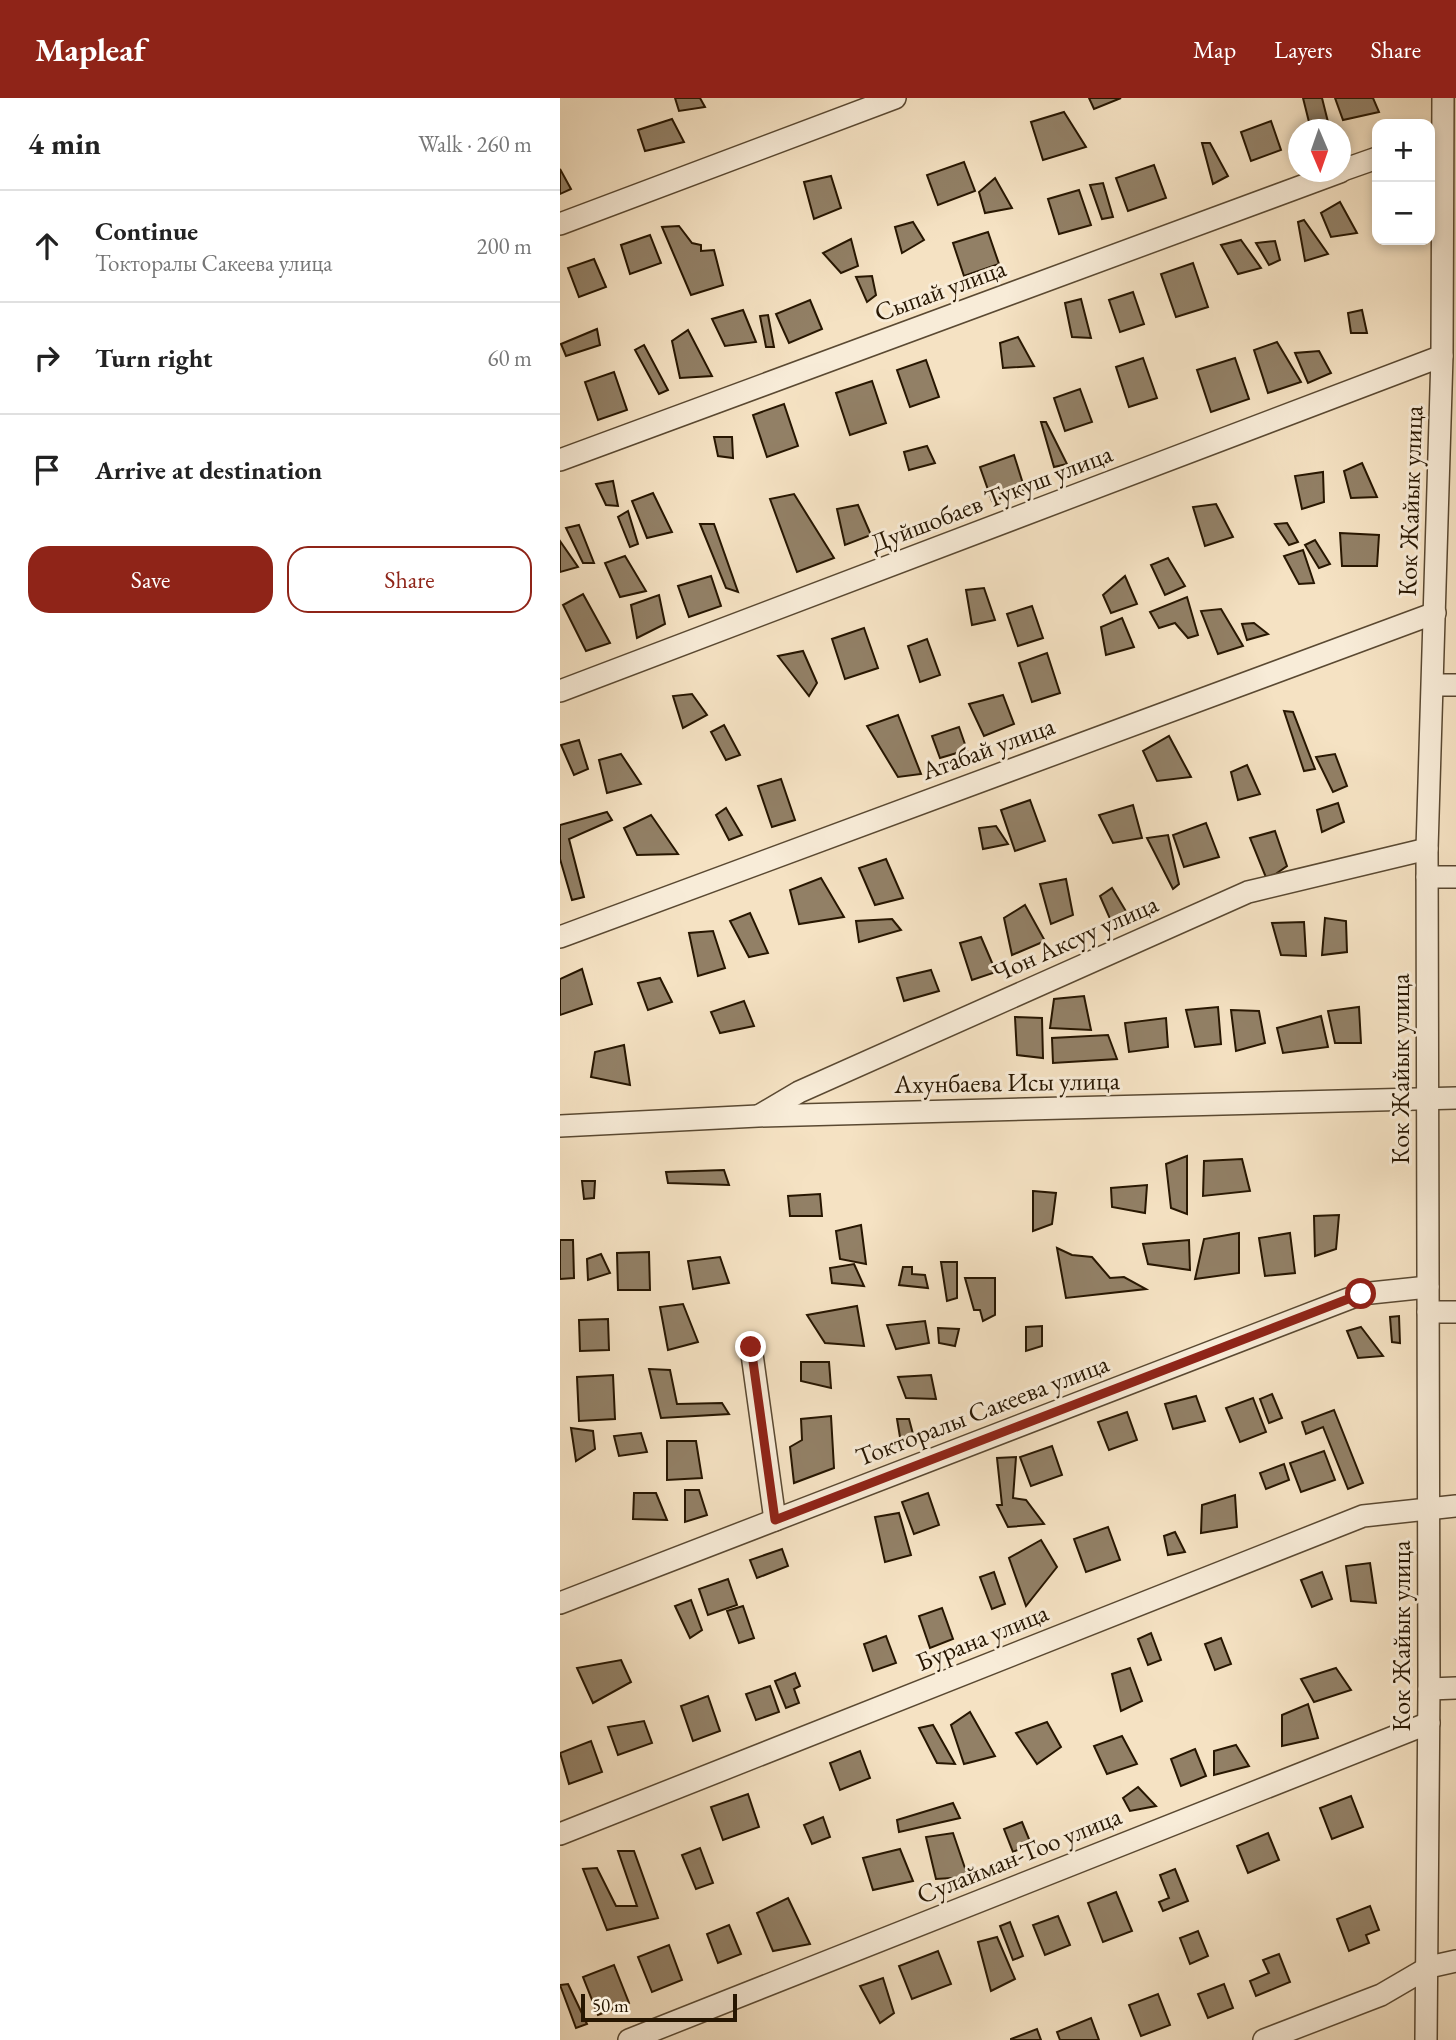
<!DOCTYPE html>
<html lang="en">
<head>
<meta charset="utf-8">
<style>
  :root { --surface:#fff; --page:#f6f6f6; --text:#222; --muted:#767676; --line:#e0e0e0; --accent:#8f2418 }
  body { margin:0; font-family:"EB Garamond",serif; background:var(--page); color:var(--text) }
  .controls { position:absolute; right:21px; top:21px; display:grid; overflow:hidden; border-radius:14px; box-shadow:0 4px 10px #0003 }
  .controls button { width:63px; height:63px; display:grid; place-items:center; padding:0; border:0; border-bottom:2px solid var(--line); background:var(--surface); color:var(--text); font:35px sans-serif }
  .compass { position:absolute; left:728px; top:21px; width:63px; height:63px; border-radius:50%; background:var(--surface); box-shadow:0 4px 10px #0003; rotate:178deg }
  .scale { position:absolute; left:21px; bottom:18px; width:156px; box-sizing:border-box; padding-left:7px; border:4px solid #271601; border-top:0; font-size:19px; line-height:24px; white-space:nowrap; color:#271601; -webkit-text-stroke:5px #f8ecd8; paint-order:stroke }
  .stop { position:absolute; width:21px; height:21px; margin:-16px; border:5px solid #8f2418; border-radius:50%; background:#fff }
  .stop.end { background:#8f2418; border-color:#fff; box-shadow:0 2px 7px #0008 }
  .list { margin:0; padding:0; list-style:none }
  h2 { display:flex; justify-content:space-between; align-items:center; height:91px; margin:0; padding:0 28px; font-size:30px }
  h2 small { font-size:23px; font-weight:400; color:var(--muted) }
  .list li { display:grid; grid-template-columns:46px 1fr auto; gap:21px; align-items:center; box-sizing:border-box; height:112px; padding:0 28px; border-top:2px solid var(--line) }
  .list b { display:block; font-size:26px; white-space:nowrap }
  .list p { margin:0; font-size:23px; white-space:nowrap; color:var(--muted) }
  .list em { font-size:23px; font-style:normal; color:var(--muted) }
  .actions { display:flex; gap:14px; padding:21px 28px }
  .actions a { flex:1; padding:16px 0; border:2px solid var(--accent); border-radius:21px; text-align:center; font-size:24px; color:var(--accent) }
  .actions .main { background:var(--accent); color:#fff }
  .icon { flex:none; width:38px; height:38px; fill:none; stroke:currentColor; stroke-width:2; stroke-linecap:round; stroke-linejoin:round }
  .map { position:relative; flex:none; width:896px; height:1942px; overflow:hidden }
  header { display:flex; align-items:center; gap:42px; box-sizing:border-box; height:98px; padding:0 35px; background:var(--accent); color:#fff }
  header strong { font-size:33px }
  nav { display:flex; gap:38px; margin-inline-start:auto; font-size:24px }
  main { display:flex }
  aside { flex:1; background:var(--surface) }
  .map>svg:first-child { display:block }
</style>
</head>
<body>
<header>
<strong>Mapleaf</strong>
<nav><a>Map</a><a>Layers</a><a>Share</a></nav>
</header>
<main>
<aside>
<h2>4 min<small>Walk · 260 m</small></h2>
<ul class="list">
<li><svg class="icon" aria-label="ahead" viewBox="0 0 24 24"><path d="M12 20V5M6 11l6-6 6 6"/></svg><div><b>Continue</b><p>Токторалы Сакеева улица</p></div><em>200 m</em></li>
<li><svg class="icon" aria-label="right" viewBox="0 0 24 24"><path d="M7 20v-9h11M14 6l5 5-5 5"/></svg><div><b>Turn right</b></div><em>60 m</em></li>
<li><svg class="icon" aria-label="arrive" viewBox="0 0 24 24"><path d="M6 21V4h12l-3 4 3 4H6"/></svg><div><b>Arrive at destination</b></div></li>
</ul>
<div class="actions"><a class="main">Save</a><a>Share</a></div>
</aside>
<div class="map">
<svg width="896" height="1942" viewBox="0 0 896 1942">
  <rect width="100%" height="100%" fill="#f5e2c3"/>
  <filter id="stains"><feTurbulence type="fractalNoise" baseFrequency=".00286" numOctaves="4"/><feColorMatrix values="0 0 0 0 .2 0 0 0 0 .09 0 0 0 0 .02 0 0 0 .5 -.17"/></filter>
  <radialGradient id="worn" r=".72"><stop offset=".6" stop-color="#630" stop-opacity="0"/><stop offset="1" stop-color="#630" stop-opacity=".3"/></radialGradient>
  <g fill="#928066" stroke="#271601" stroke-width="2">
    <path d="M115 0H140L145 9 119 13Z"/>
    <path d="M529 0H561L534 11Z"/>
    <path d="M743 0H762L770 32H751Z"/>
    <path d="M775 0H813L819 14 783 22Z"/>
    <path d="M504 14 526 49 483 62 471 24Z"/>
    <path d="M112 21 124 44 85 53 78 32Z"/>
    <path d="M711 23 721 52 691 63 681 34Z"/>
    <path d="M642 45H650L668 78 653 86Z"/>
    <path d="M404 64 415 93 378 107 367 77Z"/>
    <path d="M594 67 606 100 568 113 556 80Z"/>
    <path d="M0 71 11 91 0 96Z"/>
    <path d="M271 78 281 110 254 121 244 84Z"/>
    <path d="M435 80 452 110 425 115 419 94Z"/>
    <path d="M543 85 553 119 542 121 530 87Z"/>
    <path d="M519 92 531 127 499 136 488 101Z"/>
    <path d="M780 104 797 135 771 139 761 115Z"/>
    <path d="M744 122 768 156 745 163 738 124Z"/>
    <path d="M353 124 364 142 342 155 335 129Z"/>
    <path d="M119 128 132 145 141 147V153L154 152 163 187 131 197 102 129Z"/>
    <path d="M428 134 439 166 404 178 393 145Z"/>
    <path d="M90 137 101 165 70 176 61 147Z"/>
    <path d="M291 141 298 168 281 175 263 155Z"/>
    <path d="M681 142 701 170 678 176 661 147Z"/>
    <path d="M715 143 720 162 709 167 696 145Z"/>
    <path d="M34 161 46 189 19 199 8 170Z"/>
    <path d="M633 165 648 209 616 219 601 176Z"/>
    <path d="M312 178 316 197 307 204 296 179Z"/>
    <path d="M573 194 584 226 560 234 549 202Z"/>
    <path d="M521 201 531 240 512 239 505 205Z"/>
    <path d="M250 202 262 231 229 245 216 216Z"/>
    <path d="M183 212 196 244 165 248 152 221Z"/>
    <path d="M802 212 807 235H791L788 215Z"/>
    <path d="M208 217 214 249H206L200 218Z"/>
    <path d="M37 231 40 247 6 258 1 246Z"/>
    <path d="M128 232 152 278 120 280 112 243Z"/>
    <path d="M458 239 474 268 443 270 440 245Z"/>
    <path d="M717 244 741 284 708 295 694 252Z"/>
    <path d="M84 247 108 292 99 296 75 252Z"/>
    <path d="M759 253 771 275 748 285 735 255Z"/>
    <path d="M583 260 597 300 569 309 556 269Z"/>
    <path d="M675 260 689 301 651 314 637 272Z"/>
    <path d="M366 262 379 299 350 309 337 272Z"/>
    <path d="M54 274 67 312 38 322 25 284Z"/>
    <path d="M312 283 326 325 290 337 276 295Z"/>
    <path d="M520 291 532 324 505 333 494 300Z"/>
    <path d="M224 306 238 348 207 359 193 317Z"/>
    <path d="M481 324H486L507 366 494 369Z"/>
    <path d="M154 339H172L173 360 158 358Z"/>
    <path d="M367 348 375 365 349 372 344 354Z"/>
    <path d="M454 357 465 392 432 403 420 369Z"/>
    <path d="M802 365 817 399 791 400 784 373Z"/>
    <path d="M763 374 764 404 742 411 735 378Z"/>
    <path d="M53 383 58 408 46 407 36 386Z"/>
    <path d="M93 395 112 434 87 440 72 403Z"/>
    <path d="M234 396 274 460 237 474 210 401Z"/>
    <path d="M656 406 673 439 645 448 633 409Z"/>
    <path d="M298 407 311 437 285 447 277 411Z"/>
    <path d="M68 413 78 446 70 449 58 419Z"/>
    <path d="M727 425 738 444 729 447 715 426Z"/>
    <path d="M140 426H154L178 494 166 490Z"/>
    <path d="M19 427 34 465H23L6 430Z"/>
    <path d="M780 435 819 437 817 468H782Z"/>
    <path d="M755 442 770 466 759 470 745 447Z"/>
    <path d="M0 443 18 469 0 474Z"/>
    <path d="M743 452 754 485 739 486 724 458Z"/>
    <path d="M65 458 86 493 60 499 45 465Z"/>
    <path d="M608 460 625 488 605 497 591 467Z"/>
    <path d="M151 478 161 508 129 519 118 488Z"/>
    <path d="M565 478 577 506 551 515 543 497Z"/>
    <path d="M424 490 435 522 412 527 406 492Z"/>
    <path d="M23 496 50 545 26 553 3 507Z"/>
    <path d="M99 497 105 526 77 540 71 507Z"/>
    <path d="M627 499 638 537 628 540 615 525 599 530 590 514Z"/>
    <path d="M472 508 483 540 458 548 447 516Z"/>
    <path d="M661 511 683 548 658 556 641 513Z"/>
    <path d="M562 520 574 549 546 557 541 529Z"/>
    <path d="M694 525 708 536 687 542 682 526Z"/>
    <path d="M304 530 318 570 285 581 272 541Z"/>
    <path d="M367 541 380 577 360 584 348 548Z"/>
    <path d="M243 553 257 585 249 598 218 558Z"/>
    <path d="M487 555 500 595 472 604 459 565Z"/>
    <path d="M132 596 147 617 123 630 113 598Z"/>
    <path d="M443 597 454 626 424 638 409 606Z"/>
    <path d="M724 613 733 614 755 671 744 673Z"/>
    <path d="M338 617 361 676 338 679 307 628Z"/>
    <path d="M164 627 180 657 166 662 151 634Z"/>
    <path d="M399 629 407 652 380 660 372 638Z"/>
    <path d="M609 638 631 679 597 683 583 653Z"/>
    <path d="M19 642 28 671 14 677 1 647Z"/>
    <path d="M61 656 81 686 47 695 39 662Z"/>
    <path d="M775 656 787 688 773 694 756 659Z"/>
    <path d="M687 667 700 696 678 702 671 674Z"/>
    <path d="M221 681 235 722 212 729 198 688Z"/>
    <path d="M470 702 485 743 455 753 441 712Z"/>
    <path d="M778 705 784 724 762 734 757 712Z"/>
    <path d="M573 707 582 740 553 745 539 717Z"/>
    <path d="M166 710 182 737 169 742 156 717Z"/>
    <path d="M47 714 52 722 9 741 24 799 12 802 0 761V727Z"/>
    <path d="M91 717 118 756 77 757 64 730Z"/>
    <path d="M646 725 659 759 624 769 613 737Z"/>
    <path d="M436 728 448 746 423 751 419 730Z"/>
    <path d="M715 733 727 768 707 782 690 740Z"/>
    <path d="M608 737 619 786 613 791 587 740Z"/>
    <path d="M326 761 343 800 315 807 299 770Z"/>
    <path d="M261 780 284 819 239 826 230 792Z"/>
    <path d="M506 781 513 817 491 826 480 786Z"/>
    <path d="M552 790 567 815 551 823 540 798Z"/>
    <path d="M465 807 485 843 452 857 444 820Z"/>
    <path d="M190 815 208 855 189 859 170 823Z"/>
    <path d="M765 820 786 823 787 854 762 857Z"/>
    <path d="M332 821 341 832 299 844 296 823Z"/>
    <path d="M744 824 746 858 721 857 712 825Z"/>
    <path d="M153 833 165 870 138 878 129 835Z"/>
    <path d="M421 839 436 874 412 882 400 845Z"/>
    <path d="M22 871 32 906 0 917V881Z"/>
    <path d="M371 872 379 893 344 903 337 880Z"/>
    <path d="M100 880 112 904 88 912 78 885Z"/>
    <path d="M524 898 531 932 490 930 494 901Z"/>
    <path d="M184 903 194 928 160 935 151 914Z"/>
    <path d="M658 909 661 946 635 949 626 912Z"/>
    <path d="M799 909 801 945H775L768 913Z"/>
    <path d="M671 912 699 913 705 945 676 953Z"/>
    <path d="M761 918 768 949 723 955 717 930Z"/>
    <path d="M455 919 482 920 483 960 457 957Z"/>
    <path d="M606 920 608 949 569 954 565 925Z"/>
    <path d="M548 937 557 961 493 965 492 940Z"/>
    <path d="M64 947 70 987 31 979 35 954Z"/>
    <path d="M627 1058V1116L611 1110 606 1066Z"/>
    <path d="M682 1061 690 1093 643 1098 644 1063Z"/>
    <path d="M164 1072 169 1087 108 1085 106 1074Z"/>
    <path d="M22 1083H35L34 1100 24 1101Z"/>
    <path d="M587 1087 585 1115 552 1109 551 1090Z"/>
    <path d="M473 1093 496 1095 492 1126 473 1133Z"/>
    <path d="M260 1096 262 1118H230L228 1098Z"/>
    <path d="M779 1117 776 1151 755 1158 754 1118Z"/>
    <path d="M301 1127 306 1166 280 1161 276 1133Z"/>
    <path d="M679 1135V1175L635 1181 644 1141Z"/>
    <path d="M730 1135 735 1175 705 1178 699 1140Z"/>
    <path d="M0 1142H13L14 1180 0 1181Z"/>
    <path d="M629 1142 630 1172 588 1166 583 1146Z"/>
    <path d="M497 1150 512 1157 532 1159 550 1180 564 1179 586 1191 506 1200Z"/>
    <path d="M89 1154 90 1192H58L57 1155Z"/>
    <path d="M41 1156 50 1175 28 1182 27 1161Z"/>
    <path d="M160 1159 169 1185 133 1191 128 1163Z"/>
    <path d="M381 1164H397V1200L387 1203Z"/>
    <path d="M294 1166 304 1188 272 1185 270 1170Z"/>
    <path d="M343 1169H352V1176L365 1177 368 1190 339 1187Z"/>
    <path d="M405 1180H435V1217L423 1223 420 1212H414Z"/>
    <path d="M123 1206 138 1244 108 1252 100 1209Z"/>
    <path d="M297 1208 304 1248 265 1245 247 1217Z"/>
    <path d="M839 1218 840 1245 832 1244 830 1219Z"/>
    <path d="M48 1221 49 1252 20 1253 19 1222Z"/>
    <path d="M365 1223 369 1245 336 1251 327 1227Z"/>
    <path d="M482 1228V1248L466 1253V1229Z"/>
    <path d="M801 1229 823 1258 798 1260 787 1233Z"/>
    <path d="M378 1230 399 1231 395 1248 379 1245Z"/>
    <path d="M241 1264H269L271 1290 241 1283Z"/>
    <path d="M89 1271 110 1272 117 1306 162 1305 169 1316 101 1320Z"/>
    <path d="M53 1277 55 1321 19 1323 17 1279Z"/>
    <path d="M371 1277 376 1301 346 1300 338 1279Z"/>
    <path d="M712 1296 722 1320 709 1325 700 1301Z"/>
    <path d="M636 1298 645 1323 613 1331 605 1306Z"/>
    <path d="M693 1300 706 1334 680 1344 666 1310Z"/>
    <path d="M774 1312 803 1385 788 1391 763 1329 746 1336 742 1324Z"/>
    <path d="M567 1314 577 1342 549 1352 538 1324Z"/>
    <path d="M271 1318 274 1370 234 1385 230 1349 242 1342 241 1321Z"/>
    <path d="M337 1321H349L354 1340 340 1339Z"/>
    <path d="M11 1330 33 1333 35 1351 16 1363Z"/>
    <path d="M81 1335 87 1354 59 1358 54 1338Z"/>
    <path d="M107 1343H136L142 1380 107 1382Z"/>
    <path d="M492 1348 502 1377 471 1388 460 1359Z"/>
    <path d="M764 1353 775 1382 741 1394 730 1365Z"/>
    <path d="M456 1359 453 1400 466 1402 484 1426 448 1429 437 1407H442L437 1360Z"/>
    <path d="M724 1366 729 1382 706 1391 700 1375Z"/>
    <path d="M125 1392H139L147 1417 125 1424Z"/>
    <path d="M74 1395H96L107 1422 73 1421Z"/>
    <path d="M368 1395 379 1427 354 1436 342 1404Z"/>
    <path d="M675 1397 677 1429 641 1435 642 1407Z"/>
    <path d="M339 1415 351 1457 325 1464 315 1419Z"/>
    <path d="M548 1429 560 1462 526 1474 514 1441Z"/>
    <path d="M615 1434 625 1454 608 1457 604 1438Z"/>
    <path d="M481 1442 497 1469 466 1508 449 1460Z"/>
    <path d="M222 1451 228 1468 197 1480 190 1462Z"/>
    <path d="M810 1465 816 1505 791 1503 786 1468Z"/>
    <path d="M434 1474 445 1506 432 1511 420 1479Z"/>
    <path d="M762 1474 772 1501 752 1509 741 1482Z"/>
    <path d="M168 1481 177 1507 148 1517 139 1491Z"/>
    <path d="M131 1502 142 1532 130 1540 115 1508Z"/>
    <path d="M183 1508 194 1540 179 1545 167 1513Z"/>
    <path d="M382 1510 393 1541 370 1550 359 1518Z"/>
    <path d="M591 1535 601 1562 588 1567 578 1541Z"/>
    <path d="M326 1538 336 1565 313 1573 304 1546Z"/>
    <path d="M661 1540 671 1566 655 1572 645 1546Z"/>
    <path d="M61 1562 71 1584 33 1605 17 1570Z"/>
    <path d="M570 1570 582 1603 561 1613 552 1576Z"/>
    <path d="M776 1570 791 1592 754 1604 741 1581Z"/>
    <path d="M235 1575 240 1588 234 1591 239 1605 226 1610 215 1583Z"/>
    <path d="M210 1588 219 1614 196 1622 186 1596Z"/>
    <path d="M148 1598 160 1633 133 1643 121 1608Z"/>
    <path d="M748 1606 758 1640 722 1648V1617Z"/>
    <path d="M410 1614 435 1658 404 1666 391 1627Z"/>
    <path d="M84 1623 92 1645 58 1657 48 1629Z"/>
    <path d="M487 1624 501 1649 477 1666 456 1635Z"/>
    <path d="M373 1627 395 1666 377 1665 359 1630Z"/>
    <path d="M562 1638 577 1666 547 1676 534 1648Z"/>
    <path d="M31 1643 42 1674 9 1686 0 1655Z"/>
    <path d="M676 1647 689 1668 654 1677V1653Z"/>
    <path d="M635 1651 646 1678 621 1688 611 1661Z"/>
    <path d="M300 1653 310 1680 280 1692 270 1665Z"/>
    <path d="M578 1689 596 1708 570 1713 563 1700Z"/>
    <path d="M188 1696 199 1729 163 1742 151 1709Z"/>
    <path d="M791 1698 803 1729 772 1741 760 1710Z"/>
    <path d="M393 1705 400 1720 339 1734 337 1722Z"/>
    <path d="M263 1719 270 1739 252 1746 244 1727Z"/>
    <path d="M462 1724 471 1746 453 1754 444 1731Z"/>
    <path d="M393 1735 408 1779 376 1781 366 1739Z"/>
    <path d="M708 1735 719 1762 688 1775 677 1748Z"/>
    <path d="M140 1750 153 1785 136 1791 122 1757Z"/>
    <path d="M340 1751 353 1783 313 1792 303 1760Z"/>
    <path d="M58 1753H74L98 1820 47 1832 23 1771 37 1770 56 1808H77Z"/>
    <path d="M615 1771 628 1803 603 1813 599 1804 609 1800 600 1777Z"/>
    <path d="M556 1794 572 1833 543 1844 528 1805Z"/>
    <path d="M228 1800 250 1846 213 1853 197 1815Z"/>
    <path d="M810 1808 819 1832 806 1837 809 1845 789 1853 777 1821Z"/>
    <path d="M498 1818 510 1847 485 1857 473 1827Z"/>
    <path d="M450 1824 463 1858 453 1862 440 1828Z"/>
    <path d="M169 1827 181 1856 158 1865 147 1836Z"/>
    <path d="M638 1833 648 1858 630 1866 620 1840Z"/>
    <path d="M437 1839 455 1881 431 1893 418 1844Z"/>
    <path d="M109 1847 122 1882 92 1894 78 1859Z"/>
    <path d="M378 1853 391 1886 352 1901 339 1868Z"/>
    <path d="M719 1856 730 1884 696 1898 690 1883 709 1875 703 1862Z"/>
    <path d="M54 1867 69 1905 38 1917 23 1879Z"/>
    <path d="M323 1880 334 1915 320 1925 300 1888Z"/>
    <path d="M8 1886 27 1926 16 1930 0 1887Z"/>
    <path d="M664 1886 673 1910 648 1920 638 1896Z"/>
    <path d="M598 1896 610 1927 581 1938 569 1907Z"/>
    <path d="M531 1920 539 1942H500L497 1934Z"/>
    <path d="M477 1931 481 1942H451V1941Z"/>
  </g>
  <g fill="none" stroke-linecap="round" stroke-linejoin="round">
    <g stroke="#5a4932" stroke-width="24">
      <g id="minor">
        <path d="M780 73 817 60"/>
        <path d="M0 126 335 0"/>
        <path d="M0 362 780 74"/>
        <path d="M873 587H896"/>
        <path d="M0 593 882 258"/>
        <path d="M867 779H896"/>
        <path d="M0 839 875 515"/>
        <path d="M200 1017 239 994 688 794 867 751"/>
        <path d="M0 1028 198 1018 896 1000"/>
        <path d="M868 1214H896"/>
        <path d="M191 1249 215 1422"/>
        <path d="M0 1505 801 1196 868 1189"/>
        <path d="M869 1591 896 1590"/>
        <path d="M0 1736 803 1418 896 1408"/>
        <path d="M69 1942 869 1625"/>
        <path d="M704 1942 821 1897 869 1869 896 1863"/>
        <path d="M866 1942 869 1591 867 751 882 258 883 0"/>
      </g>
    </g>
    <use href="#minor" stroke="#f8ecd8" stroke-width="21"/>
  </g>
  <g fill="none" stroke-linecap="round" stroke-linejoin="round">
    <path stroke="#8f2418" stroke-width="9" d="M191 1249 215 1422 801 1196"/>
  </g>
  <g text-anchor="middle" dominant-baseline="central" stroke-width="6" stroke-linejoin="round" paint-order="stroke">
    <g font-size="26" fill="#271601" stroke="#f8ecd8">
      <text transform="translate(380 192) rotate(-20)">Сыпай улица</text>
      <text transform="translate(431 400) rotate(-21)">Дуйшобаев Тукуш улица</text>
      <text transform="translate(850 403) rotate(-88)">Кок Жайык улица</text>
      <text transform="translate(428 650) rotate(-20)">Атабай улица</text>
      <text transform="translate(515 840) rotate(-24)">Чон Аксуу улица</text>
      <text transform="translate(840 971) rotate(-90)">Кок Жайык улица</text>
      <text transform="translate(447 984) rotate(-1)">Ахунбаева Исы улица</text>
      <text transform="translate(422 1312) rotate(-21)">Токторалы Сакеева улица</text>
      <text transform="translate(841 1538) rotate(-90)">Кок Жайык улица</text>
      <text transform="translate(422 1539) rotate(-22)">Бурана улица</text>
      <text transform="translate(459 1757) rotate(-22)">Сулайман-Тоо улица</text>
    </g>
  </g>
  <rect width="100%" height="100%" filter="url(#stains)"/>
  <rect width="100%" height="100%" fill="url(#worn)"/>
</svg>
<div class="controls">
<button>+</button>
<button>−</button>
</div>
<svg class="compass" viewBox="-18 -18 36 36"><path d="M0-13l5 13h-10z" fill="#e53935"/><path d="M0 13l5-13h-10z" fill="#767676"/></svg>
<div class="scale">50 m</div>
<div class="stop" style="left:801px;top:1196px"></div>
<div class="stop end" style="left:191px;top:1249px"></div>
</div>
</main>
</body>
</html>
